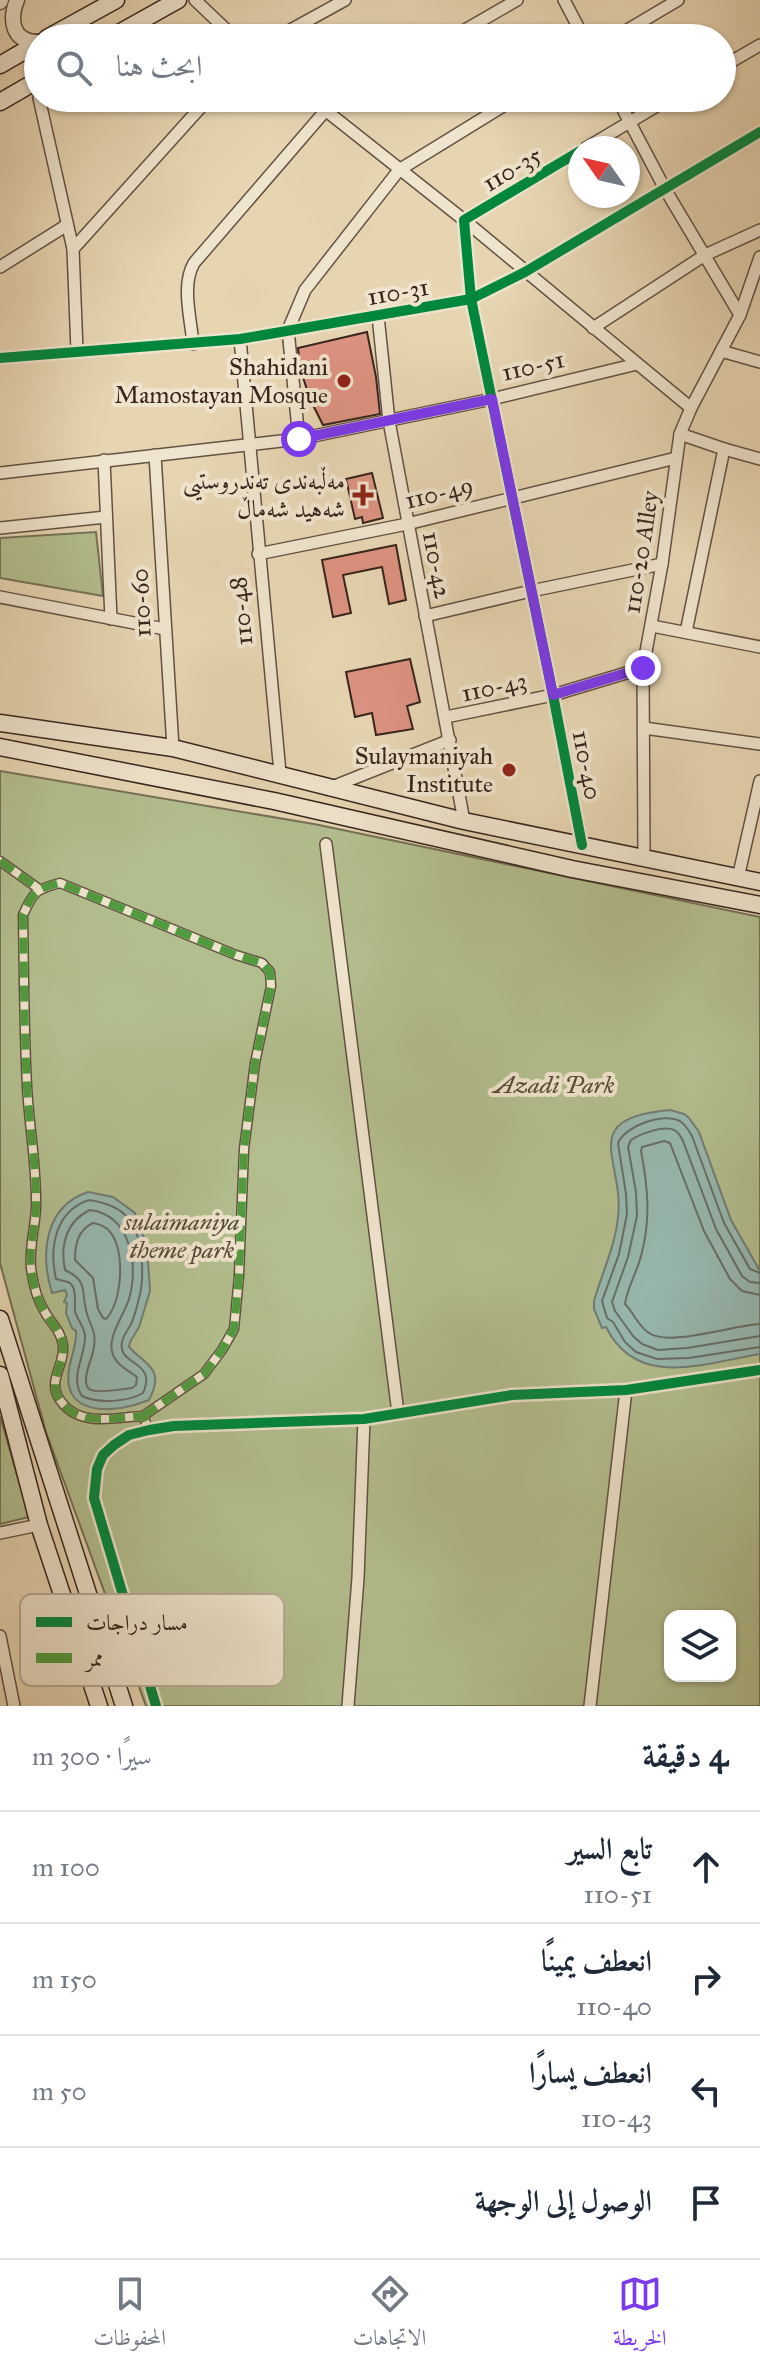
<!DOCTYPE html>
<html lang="ar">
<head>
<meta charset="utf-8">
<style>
  :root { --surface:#fff; --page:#f2f2f3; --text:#1f2937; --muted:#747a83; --line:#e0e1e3; --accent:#7c3aed }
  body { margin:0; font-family:"IM FELL Great Primer",Amiri,serif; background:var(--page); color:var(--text); direction:rtl }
  .controls { position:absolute; right:24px; bottom:24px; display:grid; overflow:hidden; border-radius:16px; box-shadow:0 2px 6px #0004 }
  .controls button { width:72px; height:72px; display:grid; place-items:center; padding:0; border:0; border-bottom:2px solid var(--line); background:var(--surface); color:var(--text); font:40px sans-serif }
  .compass { position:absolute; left:568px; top:136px; width:72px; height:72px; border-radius:50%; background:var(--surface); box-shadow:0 2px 6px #0004; rotate:304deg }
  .stop { position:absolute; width:24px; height:24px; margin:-18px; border:6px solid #7c3aed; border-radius:50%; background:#fff }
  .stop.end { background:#7c3aed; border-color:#fff; box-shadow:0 2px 8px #0008 }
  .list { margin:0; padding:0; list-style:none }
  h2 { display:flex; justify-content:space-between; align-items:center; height:104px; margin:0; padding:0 32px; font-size:34px }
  h2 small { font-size:26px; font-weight:400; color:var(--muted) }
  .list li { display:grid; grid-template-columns:52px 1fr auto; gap:24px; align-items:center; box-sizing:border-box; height:112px; padding:0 32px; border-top:2px solid var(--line) }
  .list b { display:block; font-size:30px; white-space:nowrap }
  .list p { margin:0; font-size:26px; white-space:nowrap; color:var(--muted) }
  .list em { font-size:26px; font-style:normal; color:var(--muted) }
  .icon { flex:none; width:44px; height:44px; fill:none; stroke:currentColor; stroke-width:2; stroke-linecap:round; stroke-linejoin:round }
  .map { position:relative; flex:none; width:760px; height:1706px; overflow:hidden; direction:ltr }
  .search { position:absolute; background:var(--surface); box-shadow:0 2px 6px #0004; left:24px; right:24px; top:24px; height:88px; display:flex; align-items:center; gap:20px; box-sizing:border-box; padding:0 28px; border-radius:44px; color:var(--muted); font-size:30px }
  .sheet { height:552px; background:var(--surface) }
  nav { display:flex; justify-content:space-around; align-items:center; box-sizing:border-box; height:112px; border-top:2px solid var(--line); background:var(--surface); font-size:22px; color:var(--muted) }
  nav a { display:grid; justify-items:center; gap:4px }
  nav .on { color:var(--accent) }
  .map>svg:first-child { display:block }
</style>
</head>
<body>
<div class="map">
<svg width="760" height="1706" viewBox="0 0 760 1706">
  <rect width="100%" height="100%" fill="#e7d5b2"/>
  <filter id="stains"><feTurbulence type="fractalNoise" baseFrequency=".0025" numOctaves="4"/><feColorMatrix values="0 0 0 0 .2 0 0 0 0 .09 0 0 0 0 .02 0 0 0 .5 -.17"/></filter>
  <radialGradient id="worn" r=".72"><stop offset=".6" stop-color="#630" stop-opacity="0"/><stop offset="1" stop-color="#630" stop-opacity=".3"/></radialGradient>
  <g fill="#b3be8e" stroke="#757256" stroke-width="2" fill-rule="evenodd">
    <path d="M96 532 103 596 0 578V538Z"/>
    <path d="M0 771 314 824 760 917V1706H146L46 1432 0 1263ZM670 1616H730V1676H670Z"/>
    <path d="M0 1416 29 1517 0 1524Z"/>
  </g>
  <g fill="#97b8af" stroke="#717d75" stroke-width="2">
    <path d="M670 1110 684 1114 689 1118 699 1132 731 1220 760 1271V1354C705 1363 637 1390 606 1327L602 1328 594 1309V1301C602 1273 615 1247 618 1217 625 1161 575 1118 670 1110Z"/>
    <path d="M88 1192 113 1197 135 1213 147 1246 150 1291 139 1327 130 1342 129 1347C148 1367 165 1369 149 1400 118 1413 61 1419 69 1369 71 1356 77 1345 76 1331L72 1328 66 1313 67 1303 64 1302 67 1295 65 1290 52 1293C40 1254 44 1207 88 1192Z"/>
  </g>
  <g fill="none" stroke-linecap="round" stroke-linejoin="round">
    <g stroke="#676e66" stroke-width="2">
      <path d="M89 1200C103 1202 118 1206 128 1218 144 1236 145 1280 138 1302 136 1310 134 1319 130 1326 127 1331 123 1336 122 1342 117 1366 158 1360 143 1393 128 1402 98 1404 82 1396 69 1376 86 1356 85 1335 84 1326 77 1320 75 1311 74 1303 78 1287 68 1282 64 1281 60 1280 56 1279 49 1248 55 1211 89 1200Z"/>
      <path d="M90 1210C131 1215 139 1266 129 1299 124 1315 108 1336 112 1351 114 1364 128 1370 137 1377L136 1385 132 1388C125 1389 95 1394 89 1389 81 1381 91 1361 93 1352 98 1329 90 1329 86 1310 81 1289 88 1281 65 1270 60 1246 66 1221 90 1210Z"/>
      <path d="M93 1223C99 1224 106 1226 110 1232 126 1250 122 1303 106 1319L103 1318 98 1309 93 1278 75 1260C75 1244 78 1230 93 1223Z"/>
      <path d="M760 1273 750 1269 724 1223 692 1136C689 1131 685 1124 680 1121 663 1112 625 1126 618 1143L626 1194 627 1214 619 1254 602 1301 607 1318 613 1322 625 1342 636 1352 657 1359 689 1358 760 1347"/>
      <path d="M760 1283 750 1282 742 1276 716 1229 683 1141C681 1137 678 1131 674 1130 663 1125 640 1134 631 1140L628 1147 636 1192 637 1216 628 1257 612 1302 615 1311 633 1336 642 1344 658 1350 687 1348 760 1336"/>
      <path d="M760 1295 742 1291 730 1279 704 1231 670 1143 664 1141 642 1147 641 1151C648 1187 651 1220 641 1256 637 1272 627 1288 625 1304 634 1313 638 1326 649 1333 669 1347 734 1325 760 1324"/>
    </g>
  </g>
  <g fill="#dd9281" stroke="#37251e" stroke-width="2">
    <path d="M367 332 376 377 380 414 323 425 310 399 300 368 298 348Z"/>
    <path d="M372 473 383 518 363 523 362 517 355 519 346 479Z"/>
    <path d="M396 545 406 600 389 604 382 567 343 575 351 613 333 617 322 560Z"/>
    <path d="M410 659 420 702 407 706 413 729 376 735 372 713 355 717 346 672Z"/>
  </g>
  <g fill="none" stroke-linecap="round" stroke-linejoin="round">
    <g stroke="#635143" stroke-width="11">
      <g id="pedestrian">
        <path d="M0 861 39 889"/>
        <path d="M143 1416 204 1374 222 1350 234 1329 239 1276 244 1149 255 1063 271 986 270 972 262 963 236 955 60 883C36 889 33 892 23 915 24 972 24 1029 27 1086 29 1126 37 1167 36 1208 35 1228 29 1248 31 1268 33 1285 37 1300 46 1314 53 1325 62 1333 63 1346 65 1368 44 1382 63 1404 82 1427 117 1417 143 1416L149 1430"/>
      </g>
    </g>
    <g stroke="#635143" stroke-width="14">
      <g id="minor">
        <path d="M195 0 235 38"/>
        <path d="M564 0 584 38"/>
        <path d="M276 38 345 0"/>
        <path d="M451 38 517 0"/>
        <path d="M614 38 678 0"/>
        <path d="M722 67 760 45"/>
        <path d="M39 98 73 249 77 351"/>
        <path d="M310 98 464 220 691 408"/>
        <path d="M617 98 665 189 740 315"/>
        <path d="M586 148 670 98"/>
        <path d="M580 151 464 220 471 299 553 695 582 845"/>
        <path d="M73 249 209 98"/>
        <path d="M0 267 67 225"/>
        <path d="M378 316 389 421 464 821"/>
        <path d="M593 328 705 255 760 230"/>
        <path d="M240 339 280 773"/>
        <path d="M193 344C191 319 181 285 194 263L326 110 347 98"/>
        <path d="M721 351 760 362"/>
        <path d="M0 358 240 339 471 299 525 272 760 132"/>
        <path d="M680 434 724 449 760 459"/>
        <path d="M299 439 288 330 305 290 399 170 516 98"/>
        <path d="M155 455 173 748"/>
        <path d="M104 460 111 619"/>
        <path d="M0 473 299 439 492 399 637 364"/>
        <path d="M0 528 106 517"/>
        <path d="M258 554 407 524 676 458"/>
        <path d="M0 597 165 629"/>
        <path d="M425 616 531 591 662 564"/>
        <path d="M652 626 760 647"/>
        <path d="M686 632 724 449"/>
        <path d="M446 717 553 695 643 668"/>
        <path d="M644 728 760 744"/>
        <path d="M332 787 450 740"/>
        <path d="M326 844 398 1413"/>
        <path d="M644 857 643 668 662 564 680 434 691 408 740 315 760 257"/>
        <path d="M738 878 760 781"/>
        <path d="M0 1533 39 1525"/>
        <path d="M0 1636 14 1706"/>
        <path d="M156 1706 94 1498 97 1469 103 1455 114 1445 129 1435 149 1430 174 1426 364 1419 512 1395 626 1390 760 1370"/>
        <path d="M348 1706 358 1578 364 1419"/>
        <path d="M590 1706 626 1390"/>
      </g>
    </g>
    <g stroke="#635143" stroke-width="17">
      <g id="tertiary">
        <path d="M17 0C9 20 12 42 38 42"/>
        <path d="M0 2 1 0"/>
      </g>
    </g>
    <g stroke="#37251e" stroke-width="19">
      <g id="secondary">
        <path d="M47 38 116 0"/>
        <path d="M110 38 178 0"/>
        <path d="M0 65 38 43"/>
        <path d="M0 102 38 80"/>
        <path d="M0 723 173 748 464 821 760 882"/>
        <path d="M0 747 274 801 572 869 760 905"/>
        <path d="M0 1319 124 1706"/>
        <path d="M0 1375 39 1525 99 1706"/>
      </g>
    </g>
    <use href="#pedestrian" stroke="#efe4cd" stroke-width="8"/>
    <use href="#minor" stroke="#efe4cd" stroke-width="11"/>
    <use href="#tertiary" stroke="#efe4cd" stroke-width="14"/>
    <use href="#secondary" stroke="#efe4cd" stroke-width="16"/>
    <g stroke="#519b3f" stroke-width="8" stroke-dasharray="16 8" stroke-linecap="butt">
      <path d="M0 861 39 889"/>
      <path d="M143 1416 204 1374 222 1350 234 1329 239 1276 244 1149 255 1063 271 986 270 972 262 963 236 955 60 883C36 889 33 892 23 915 24 972 24 1029 27 1086 29 1126 37 1167 36 1208 35 1228 29 1248 31 1268 33 1285 37 1300 46 1314 53 1325 62 1333 63 1346 65 1368 44 1382 63 1404 82 1427 117 1417 143 1416L149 1430"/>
    </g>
    <g stroke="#efe4cd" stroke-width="15">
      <g id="cycleway">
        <path d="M580 151 464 220 471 299 553 695 582 845"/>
        <path d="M0 358 240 339 471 299 525 272 760 132"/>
        <path d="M156 1706 94 1498 97 1469 103 1455 114 1445 129 1435 149 1430 174 1426 364 1419 512 1395 626 1390 760 1370"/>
      </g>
    </g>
    <use href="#cycleway" stroke="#00873e" stroke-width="10"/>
  </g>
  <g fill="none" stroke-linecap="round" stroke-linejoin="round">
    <path stroke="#7c3aed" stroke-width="10" d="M299 439 492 399 553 695 643 668"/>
  </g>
  <g fill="#8f2418" stroke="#efe4cd" stroke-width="3">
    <circle cx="344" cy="381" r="8"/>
    <path d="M359 483h8v8h8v8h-8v8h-8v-8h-8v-8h8z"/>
    <circle cx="509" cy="770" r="8"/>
  </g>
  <g text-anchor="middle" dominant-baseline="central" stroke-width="8" stroke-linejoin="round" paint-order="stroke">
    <g font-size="24" fill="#37251e" stroke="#efe4cd">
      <text transform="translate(512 169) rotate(-31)">110-35</text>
      <text transform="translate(398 292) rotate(-10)">110-31</text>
      <text transform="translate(533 366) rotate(-13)">110-51</text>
      <text transform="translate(439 493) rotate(-14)">110-49</text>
      <text transform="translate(641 552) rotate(-81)">110-20 Alley</text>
      <text transform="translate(437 565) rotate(79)">110-42</text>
      <text transform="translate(141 603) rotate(-93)">110-60</text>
      <text transform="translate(241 611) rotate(-96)">110-48</text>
      <text transform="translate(494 687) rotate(-12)">110-43</text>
      <text transform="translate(587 765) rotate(79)">110-40</text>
    </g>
    <g font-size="24" fill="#37251e" stroke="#efe4cd" text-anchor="end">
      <text x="328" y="367">Shahidani<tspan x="328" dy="28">Mamostayan Mosque</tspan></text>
      <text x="345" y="481">مەڵبەندی تەندروستیی<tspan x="345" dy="28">شەهید شەماڵ</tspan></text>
      <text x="493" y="756">Sulaymaniyah<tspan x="493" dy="28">Institute</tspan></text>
    </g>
    <g font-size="24" font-style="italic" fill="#564b3a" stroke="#efe4cd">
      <text x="554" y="1085">Azadi Park</text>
      <text x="182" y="1222">sulaimaniya<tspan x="182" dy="28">theme park</tspan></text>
    </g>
  </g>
  <rect x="20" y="1594" width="264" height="92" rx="12" fill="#efe4cd" stroke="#b8ab98" stroke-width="2"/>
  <rect x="36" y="1617" width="36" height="10" fill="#00873e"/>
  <rect x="36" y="1653" width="36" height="10" fill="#519b3f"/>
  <g font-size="22" fill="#37251e">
    <text x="86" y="1630">مسار دراجات</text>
    <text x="86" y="1666">ممر</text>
  </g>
  <rect width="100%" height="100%" filter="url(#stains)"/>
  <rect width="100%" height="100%" fill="url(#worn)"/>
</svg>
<div class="controls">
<button><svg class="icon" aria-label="layers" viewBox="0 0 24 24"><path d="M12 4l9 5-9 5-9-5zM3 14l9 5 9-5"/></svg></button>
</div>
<svg class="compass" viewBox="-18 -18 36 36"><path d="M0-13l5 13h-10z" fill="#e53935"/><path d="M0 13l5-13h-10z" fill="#747a83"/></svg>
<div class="stop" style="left:299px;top:439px"></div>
<div class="stop end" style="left:643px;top:668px"></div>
<div class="search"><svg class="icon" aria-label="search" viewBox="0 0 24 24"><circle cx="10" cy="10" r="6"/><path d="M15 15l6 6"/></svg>ابحث هنا</div>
</div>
<section class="sheet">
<h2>4 دقيقة<small>سيرًا · 300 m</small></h2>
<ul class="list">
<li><svg class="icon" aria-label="ahead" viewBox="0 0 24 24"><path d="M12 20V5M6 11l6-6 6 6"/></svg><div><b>تابع السير</b><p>110-51</p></div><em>100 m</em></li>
<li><svg class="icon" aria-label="right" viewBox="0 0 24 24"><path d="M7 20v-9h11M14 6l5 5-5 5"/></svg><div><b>انعطف يمينًا</b><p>110-40</p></div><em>150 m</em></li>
<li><svg class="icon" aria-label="left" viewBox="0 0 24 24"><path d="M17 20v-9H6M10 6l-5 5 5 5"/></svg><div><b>انعطف يسارًا</b><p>110-43</p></div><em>50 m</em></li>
<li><svg class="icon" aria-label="arrive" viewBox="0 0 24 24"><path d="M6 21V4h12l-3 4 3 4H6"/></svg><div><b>الوصول إلى الوجهة</b></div></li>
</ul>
</section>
<nav>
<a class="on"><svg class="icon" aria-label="map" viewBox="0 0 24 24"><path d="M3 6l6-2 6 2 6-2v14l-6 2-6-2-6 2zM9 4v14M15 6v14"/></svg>الخريطة</a>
<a><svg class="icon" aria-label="directions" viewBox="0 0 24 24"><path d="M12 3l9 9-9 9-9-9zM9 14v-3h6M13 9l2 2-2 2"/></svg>الاتجاهات</a>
<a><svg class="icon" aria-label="saved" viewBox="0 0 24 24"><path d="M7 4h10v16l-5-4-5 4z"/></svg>المحفوظات</a>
</nav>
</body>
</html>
